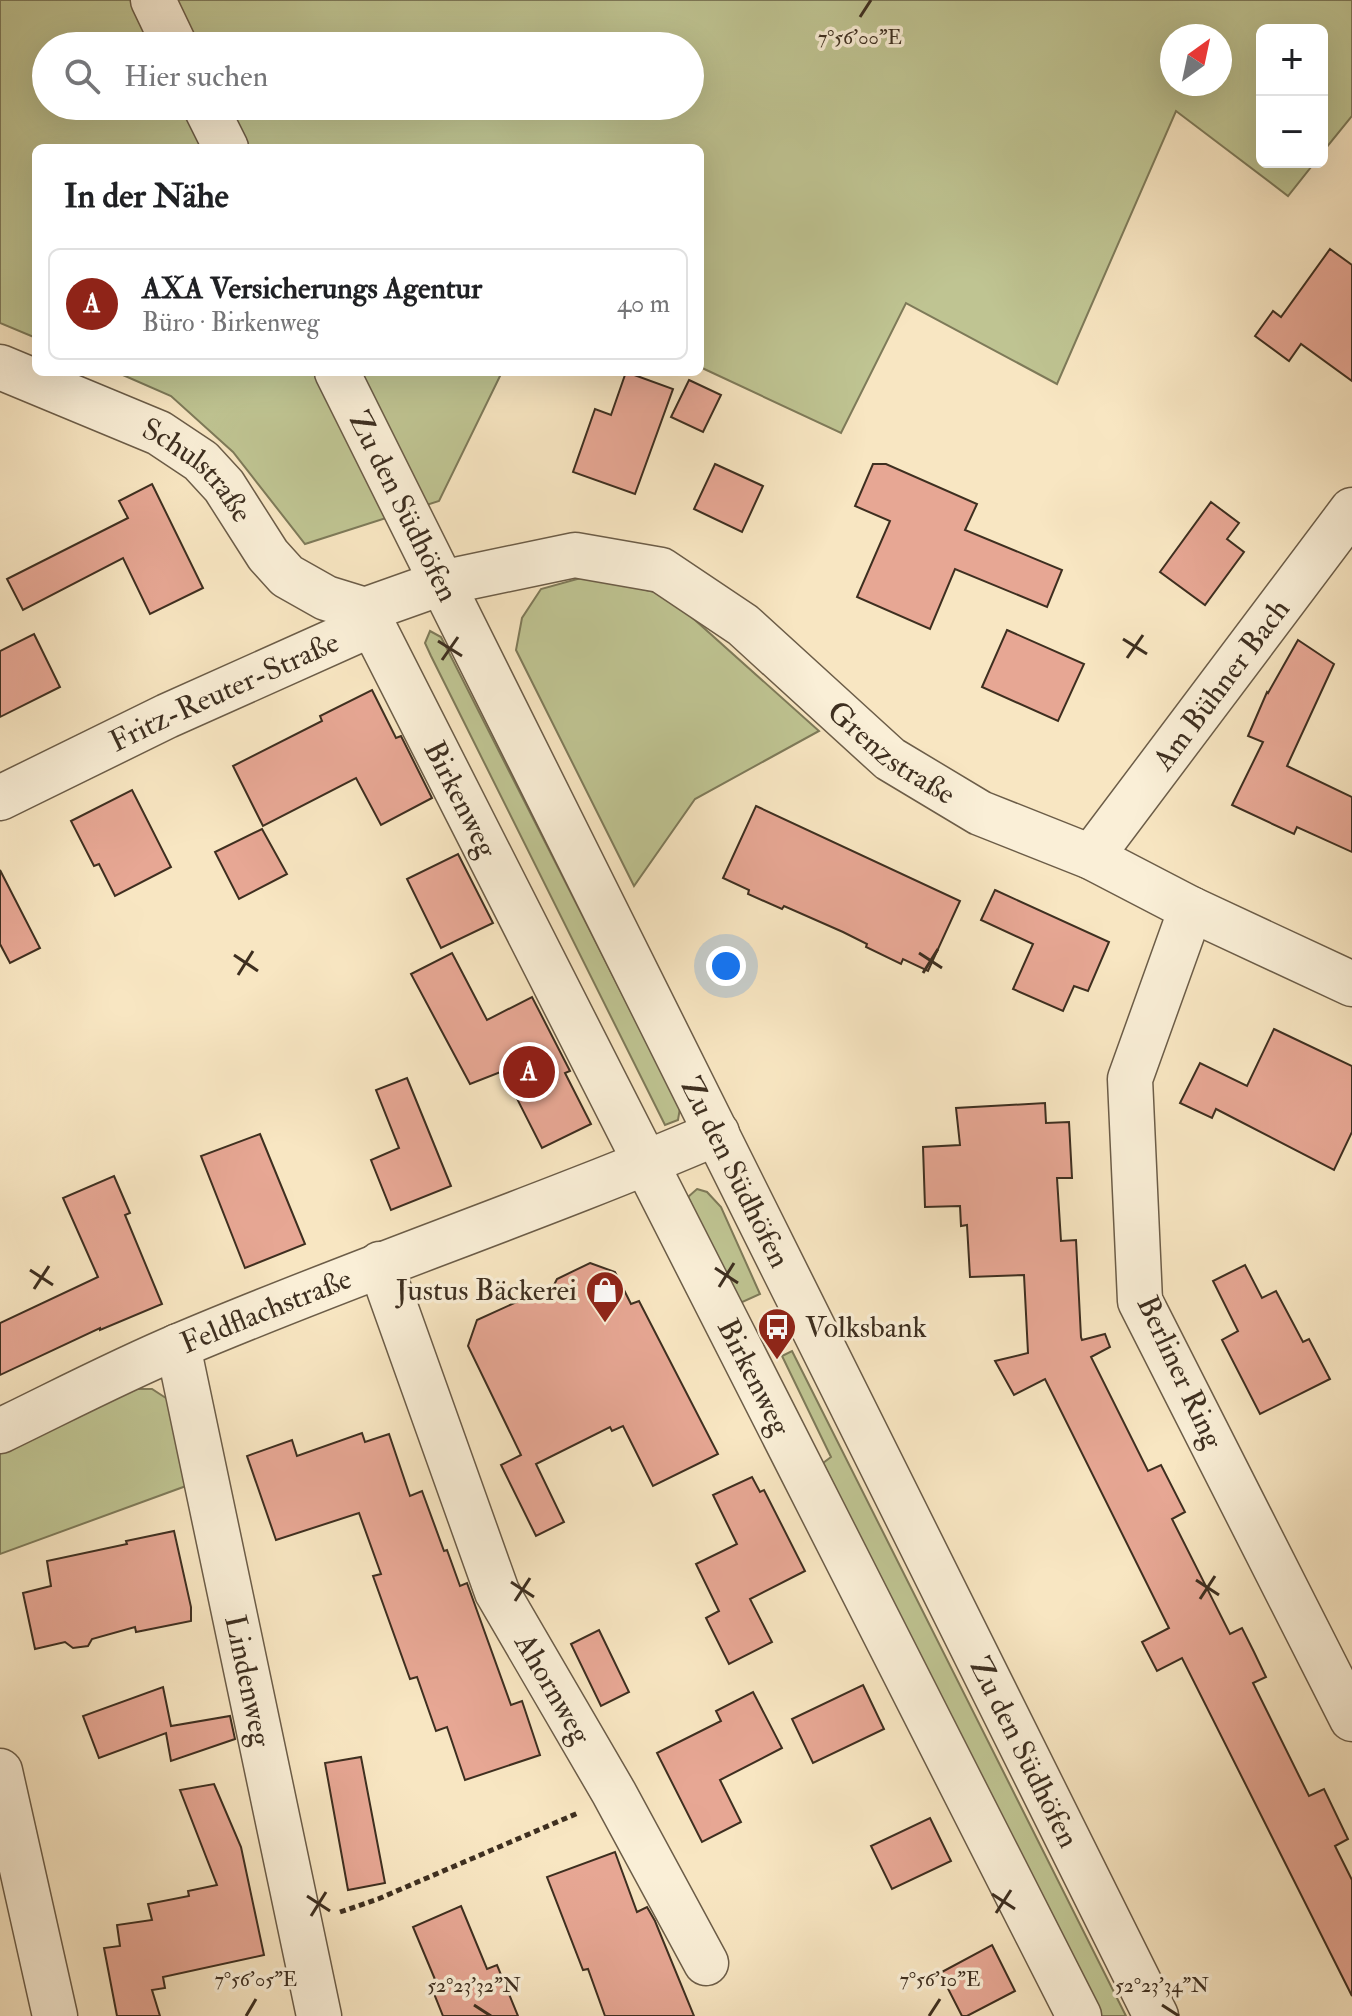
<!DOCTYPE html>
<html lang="de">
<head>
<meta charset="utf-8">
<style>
  :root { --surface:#fff; --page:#f2f2f2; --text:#202124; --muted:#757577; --line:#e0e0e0; --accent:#8f2418 }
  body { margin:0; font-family:"IM FELL Double Pica",serif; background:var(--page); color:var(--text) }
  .controls { position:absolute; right:24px; top:24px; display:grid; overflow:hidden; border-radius:12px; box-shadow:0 8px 32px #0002 }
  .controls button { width:72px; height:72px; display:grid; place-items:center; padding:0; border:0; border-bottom:2px solid var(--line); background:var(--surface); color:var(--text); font:40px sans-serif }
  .compass { position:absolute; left:1160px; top:24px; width:72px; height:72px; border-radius:50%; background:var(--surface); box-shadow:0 8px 32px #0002; rotate:33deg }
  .you { position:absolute; left:726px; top:966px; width:28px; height:28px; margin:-20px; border:6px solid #fff; border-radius:50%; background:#1a73e8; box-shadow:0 0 0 12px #1a73e833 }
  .badge { display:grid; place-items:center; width:52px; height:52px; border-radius:50%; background:var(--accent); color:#fff; font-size:26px; font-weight:700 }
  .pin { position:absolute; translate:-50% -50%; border:4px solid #fff; box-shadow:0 2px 8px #0006 }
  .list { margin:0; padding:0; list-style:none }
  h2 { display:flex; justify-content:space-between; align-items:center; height:104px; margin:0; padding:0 32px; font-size:34px }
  h2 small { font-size:26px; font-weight:400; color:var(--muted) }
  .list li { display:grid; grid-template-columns:52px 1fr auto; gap:24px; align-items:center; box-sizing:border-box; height:112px; margin:0 16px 16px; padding:0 16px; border:2px solid var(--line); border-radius:12px }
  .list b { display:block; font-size:30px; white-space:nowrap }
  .list p { margin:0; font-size:26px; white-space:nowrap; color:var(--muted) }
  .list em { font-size:26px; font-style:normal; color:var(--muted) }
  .icon { flex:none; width:44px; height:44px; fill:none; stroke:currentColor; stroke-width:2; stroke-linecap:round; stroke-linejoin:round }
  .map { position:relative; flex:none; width:1352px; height:2016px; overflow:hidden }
  .search { position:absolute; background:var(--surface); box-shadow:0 8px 32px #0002; left:32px; top:32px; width:672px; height:88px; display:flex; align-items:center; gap:20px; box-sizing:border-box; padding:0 28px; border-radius:44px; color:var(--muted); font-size:30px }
  .panel { position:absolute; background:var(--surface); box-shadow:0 8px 32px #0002; left:32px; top:144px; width:672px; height:232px; border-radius:12px }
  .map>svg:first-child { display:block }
</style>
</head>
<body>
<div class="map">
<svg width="1352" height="2016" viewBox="0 0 1352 2016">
  <rect width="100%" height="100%" fill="#f8e6c2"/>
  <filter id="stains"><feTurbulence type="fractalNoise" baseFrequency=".0025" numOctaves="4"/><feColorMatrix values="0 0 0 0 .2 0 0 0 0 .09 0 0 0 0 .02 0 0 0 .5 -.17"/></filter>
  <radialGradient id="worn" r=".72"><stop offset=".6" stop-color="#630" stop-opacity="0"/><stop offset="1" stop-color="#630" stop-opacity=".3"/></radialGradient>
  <g fill="#bfc492" stroke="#7e7a59" stroke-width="2" fill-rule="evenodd">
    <path d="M0 0H1352V116L1322 153V30H1262V162H1315L1288 196 1176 111 1057 384 906 303 841 433 700 367V148H36V338L0 323ZM1172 36H1220V84H1172ZM46 46H690V106H46Z"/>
    <path d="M116 372H502L439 501 305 544 233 452 171 396Z"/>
    <path d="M588 576 667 595 819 731 695 799 634 886 516 650 522 618 541 589Z"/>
    <path d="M430 631 441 637 680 1108 678 1120 665 1125 431 656 425 643Z"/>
    <path d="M697 1189 707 1192 721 1207 760 1294 738 1304 688 1197Z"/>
    <path d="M792 1351 1126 2016H1095L823 1463 831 1457 782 1356Z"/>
    <path d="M129 1389H152L172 1402 186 1486 0 1554V1448Z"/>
  </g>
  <g fill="#e7a794" stroke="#3e2f20" stroke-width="2">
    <path d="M1330 249 1352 265V381L1301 344 1289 361 1255 336 1273 311 1281 317Z"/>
    <path d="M626 372 673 389 635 494 573 472 595 409 611 415Z"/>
    <path d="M689 380 721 395 703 432 671 417Z"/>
    <path d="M715 464 763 486 742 532 694 509Z"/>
    <path d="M873 464H886L977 504 965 530 1062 570 1047 607 955 569 930 629 857 597 890 521 855 506Z"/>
    <path d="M152 484 203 588 150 614 123 558 23 610 7 579 128 518 119 501Z"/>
    <path d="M1211 502 1239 523 1227 539 1244 552 1205 605 1160 572Z"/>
    <path d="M1007 630 1084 664 1058 721 982 687Z"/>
    <path d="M34 634 60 687 0 717V651Z"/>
    <path d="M1298 640 1334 664 1287 766 1352 797V852L1297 827 1294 834 1232 805 1263 742 1248 736 1267 692 1268 693Z"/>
    <path d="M372 690 396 738 401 736 432 798 381 825 356 778 263 826 233 766 322 721 320 716Z"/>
    <path d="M132 790 171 867 115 896 99 864 94 866 71 821Z"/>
    <path d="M756 806 960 901 928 971 903 959 901 964 866 947 867 944 843 932 784 906 782 909 748 894 749 890 723 878Z"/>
    <path d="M262 829 287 874 239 899 215 852Z"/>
    <path d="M458 854 493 923 441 948 407 879Z"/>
    <path d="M0 870 40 948 10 963 0 944Z"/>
    <path d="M995 890 1109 942 1088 991 1074 986 1063 1011 1013 989 1033 944 981 920Z"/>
    <path d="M452 953 487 1020 532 997 570 1071 565 1073 591 1124 542 1148 503 1071 470 1084 411 974Z"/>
    <path d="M1274 1029 1352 1066V1132L1334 1170 1216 1109 1212 1118 1180 1103 1200 1063 1247 1086Z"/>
    <path d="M407 1078 451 1186 391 1210 371 1160 399 1148 376 1090Z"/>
    <path d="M1045 1103 1046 1123 1069 1122 1072 1178H1057L1061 1241 1076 1240 1081 1337 1082 1340 1105 1334 1110 1347 1091 1357 1148 1471 1161 1465 1185 1512 1172 1519 1230 1634 1242 1628 1254 1652 1266 1677 1253 1683 1309 1796 1324 1789 1348 1839 1335 1846 1352 1880V1996L1182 1658 1157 1671 1142 1642 1169 1628 1045 1379 1014 1395 995 1361 1028 1353 1024 1275 970 1277 967 1225 961 1226 960 1206 925 1207 923 1147 960 1145 956 1108Z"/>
    <path d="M260 1134 305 1244 245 1268 201 1156Z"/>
    <path d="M114 1176 130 1213 125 1215 162 1304 100 1330V1328L0 1375V1323L98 1277 63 1198Z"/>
    <path d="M590 1263 615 1272 631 1304 639 1301 718 1454 653 1486 623 1426 612 1431 610 1427 536 1464 564 1522 536 1536 501 1465 521 1455 468 1346 477 1320 554 1285 557 1279Z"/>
    <path d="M1245 1265 1262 1298 1276 1291 1303 1342 1309 1339 1330 1379 1260 1414 1222 1340 1238 1331 1213 1281Z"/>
    <path d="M362 1433 365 1442 389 1434 410 1496 422 1491 444 1551 447 1550 460 1586 467 1583 511 1705 522 1701 540 1755 465 1780 447 1727 436 1731 417 1677 410 1679 373 1576 381 1574 359 1513 276 1540 247 1456 292 1440 297 1456Z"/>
    <path d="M752 1477 760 1492 764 1490 805 1571 750 1599 772 1642 729 1664 706 1618 719 1611 696 1564 737 1544 713 1495Z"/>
    <path d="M174 1531 191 1607V1621L136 1632 135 1627 92 1639 88 1646 73 1648 65 1642 35 1649 23 1593 51 1586 47 1561 127 1544 126 1541Z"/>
    <path d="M599 1630 629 1692 601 1706 571 1644Z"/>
    <path d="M863 1685 884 1729 813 1763 792 1719Z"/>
    <path d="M163 1687 171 1726 230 1716 235 1739 171 1761 166 1733 99 1758 83 1716Z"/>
    <path d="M753 1692 782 1748 720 1780 741 1822 702 1842 657 1753 721 1721 716 1711Z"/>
    <path d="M361 1757 385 1883 348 1890 325 1763Z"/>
    <path d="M214 1784 241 1847 264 1955 163 1977 165 1988 152 1990 160 2016H117L104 1948 120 1946 117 1925 152 1920 148 1904 189 1896 188 1891 217 1885 180 1790Z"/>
    <path d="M930 1818 951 1861 892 1889 871 1846Z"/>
    <path d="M615 1852 637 1912 647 1907 655 1921 694 2016H605L588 1969 583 1970 547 1877Z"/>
    <path d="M461 1906 487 1969 497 1965 518 2016H443L433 1991 439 1989 413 1927Z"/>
    <path d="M992 1945 1015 1991 967 2016H962L940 1973Z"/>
  </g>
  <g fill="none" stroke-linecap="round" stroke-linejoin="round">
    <g stroke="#6c5d48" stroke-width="47">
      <g id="minor">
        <path d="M153 0 175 46"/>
        <path d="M205 106 226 148"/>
        <path id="s1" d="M0 367 159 433 201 461 224 486 268 555 287 576 326 598 365 610"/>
        <path id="s2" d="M337 372 1156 2016"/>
        <path id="s3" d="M365 610 1079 2016"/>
        <path id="s4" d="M365 610 441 583 575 555 661 570 743 625 890 759 980 813 1091 857 1191 909 1352 984"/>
        <path id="s5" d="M0 798 167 716 359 630 365 610"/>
        <path id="s6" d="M1091 857 1352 510"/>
        <path d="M1191 909 1130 1079 1140 1301 1352 1719"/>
        <path id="s7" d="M380 1264 497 1592 614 1793 706 1963"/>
        <path id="s8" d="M178 1346 319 2016"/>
        <path id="s9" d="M0 1431C60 1402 119 1371 181 1345 357 1270 540 1209 717 1133"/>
        <path d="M0 1771 55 2016"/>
      </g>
    </g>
    <path stroke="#3e2f20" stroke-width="5" stroke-dasharray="6 4" stroke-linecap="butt" d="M340 1912 378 1899 578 1813"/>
    <use href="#minor" stroke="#faefd7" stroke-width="44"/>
  </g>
  <path fill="none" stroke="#3e2f20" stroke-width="3" d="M860 17 871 0M1123 639 1147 654M438 641 462 656M1127 658 1143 635M442 660 458 637M919 953 942 968M234 955 258 971M923 973 938 949M238 975 253 951M715 1268 738 1283M30 1270 53 1285M719 1287 734 1263M34 1289 49 1266M1196 1580 1219 1595M511 1582 534 1597M1200 1599 1215 1576M515 1601 530 1578M992 1894 1015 1909M307 1896 330 1911M996 1913 1011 1890M311 1916 326 1892M474 2005 491 2016M1162 2005 1179 2016M246 2016 256 1999M929 2016 940 1999"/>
  <defs>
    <g id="shop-pin" transform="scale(2)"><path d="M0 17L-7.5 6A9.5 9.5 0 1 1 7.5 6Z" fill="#8f2418" stroke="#faefd7"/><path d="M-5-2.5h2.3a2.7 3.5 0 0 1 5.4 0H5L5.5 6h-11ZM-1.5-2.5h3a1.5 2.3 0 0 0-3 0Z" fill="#fff"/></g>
    <g id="bus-pin" transform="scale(2)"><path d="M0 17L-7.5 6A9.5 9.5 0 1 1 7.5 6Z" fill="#8f2418" stroke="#faefd7"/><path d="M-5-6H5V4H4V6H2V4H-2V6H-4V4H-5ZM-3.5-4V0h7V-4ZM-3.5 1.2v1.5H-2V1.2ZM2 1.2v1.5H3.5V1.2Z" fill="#fff"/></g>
  </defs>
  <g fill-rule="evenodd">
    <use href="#shop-pin" x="605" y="1290"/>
    <use href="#bus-pin" x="777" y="1327"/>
  </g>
  <g text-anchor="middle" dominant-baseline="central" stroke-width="7" stroke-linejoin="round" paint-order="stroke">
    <g font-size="30" fill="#3e2f20" stroke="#faefd7">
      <text stroke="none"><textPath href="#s1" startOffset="226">Schulstraße</textPath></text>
      <text stroke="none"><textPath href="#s2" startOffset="150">Zu den Südhöfen</textPath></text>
      <text stroke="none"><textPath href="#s6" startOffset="216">Am Bühner Bach</textPath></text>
      <text stroke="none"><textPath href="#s5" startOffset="248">Fritz-Reuter-Straße</textPath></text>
      <text stroke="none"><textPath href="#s4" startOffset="600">Grenzstraße</textPath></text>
      <text stroke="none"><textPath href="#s3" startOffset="212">Birkenweg</textPath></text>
      <text stroke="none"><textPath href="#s2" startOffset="894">Zu den Südhöfen</textPath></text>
      <text stroke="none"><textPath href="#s9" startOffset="292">Feldflachstraße</textPath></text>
      <text transform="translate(1180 1372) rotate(65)">Berliner Ring</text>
      <text stroke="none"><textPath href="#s3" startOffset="860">Birkenweg</textPath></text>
      <text stroke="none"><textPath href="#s8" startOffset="342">Lindenweg</textPath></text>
      <text stroke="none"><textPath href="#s7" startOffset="460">Ahornweg</textPath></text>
      <text stroke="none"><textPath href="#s2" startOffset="1542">Zu den Südhöfen</textPath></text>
    </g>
    <g font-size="30" fill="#3e2f20" stroke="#faefd7" text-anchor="end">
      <text x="577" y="1290">Justus Bäckerei</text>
      <text x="805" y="1327" text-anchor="start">Volksbank</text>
    </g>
  </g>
  <g font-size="20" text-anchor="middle" fill="#3e2f20" stroke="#faefd7" stroke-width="7" stroke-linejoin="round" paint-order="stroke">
    <text x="860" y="44">7°56'00"E</text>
    <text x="256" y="1986">7°56'05"E</text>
    <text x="940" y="1986">7°56'10"E</text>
    <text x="474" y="1992">52°23'32"N</text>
    <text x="1162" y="1992">52°23'34"N</text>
  </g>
  <rect width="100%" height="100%" filter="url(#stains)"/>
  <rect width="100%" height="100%" fill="url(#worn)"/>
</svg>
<div class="controls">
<button>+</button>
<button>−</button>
</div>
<svg class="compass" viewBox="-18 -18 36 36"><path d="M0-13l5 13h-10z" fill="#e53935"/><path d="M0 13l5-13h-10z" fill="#757577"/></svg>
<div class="you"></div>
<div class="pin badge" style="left:529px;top:1072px">A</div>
<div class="search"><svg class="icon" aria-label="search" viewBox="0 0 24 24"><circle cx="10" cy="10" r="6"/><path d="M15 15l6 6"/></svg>Hier suchen</div>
<section class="panel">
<h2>In der Nähe<small></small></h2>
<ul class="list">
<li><span class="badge">A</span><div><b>AXA Versicherungs Agentur</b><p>Büro · Birkenweg</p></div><em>40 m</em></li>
</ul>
</section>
</div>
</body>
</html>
